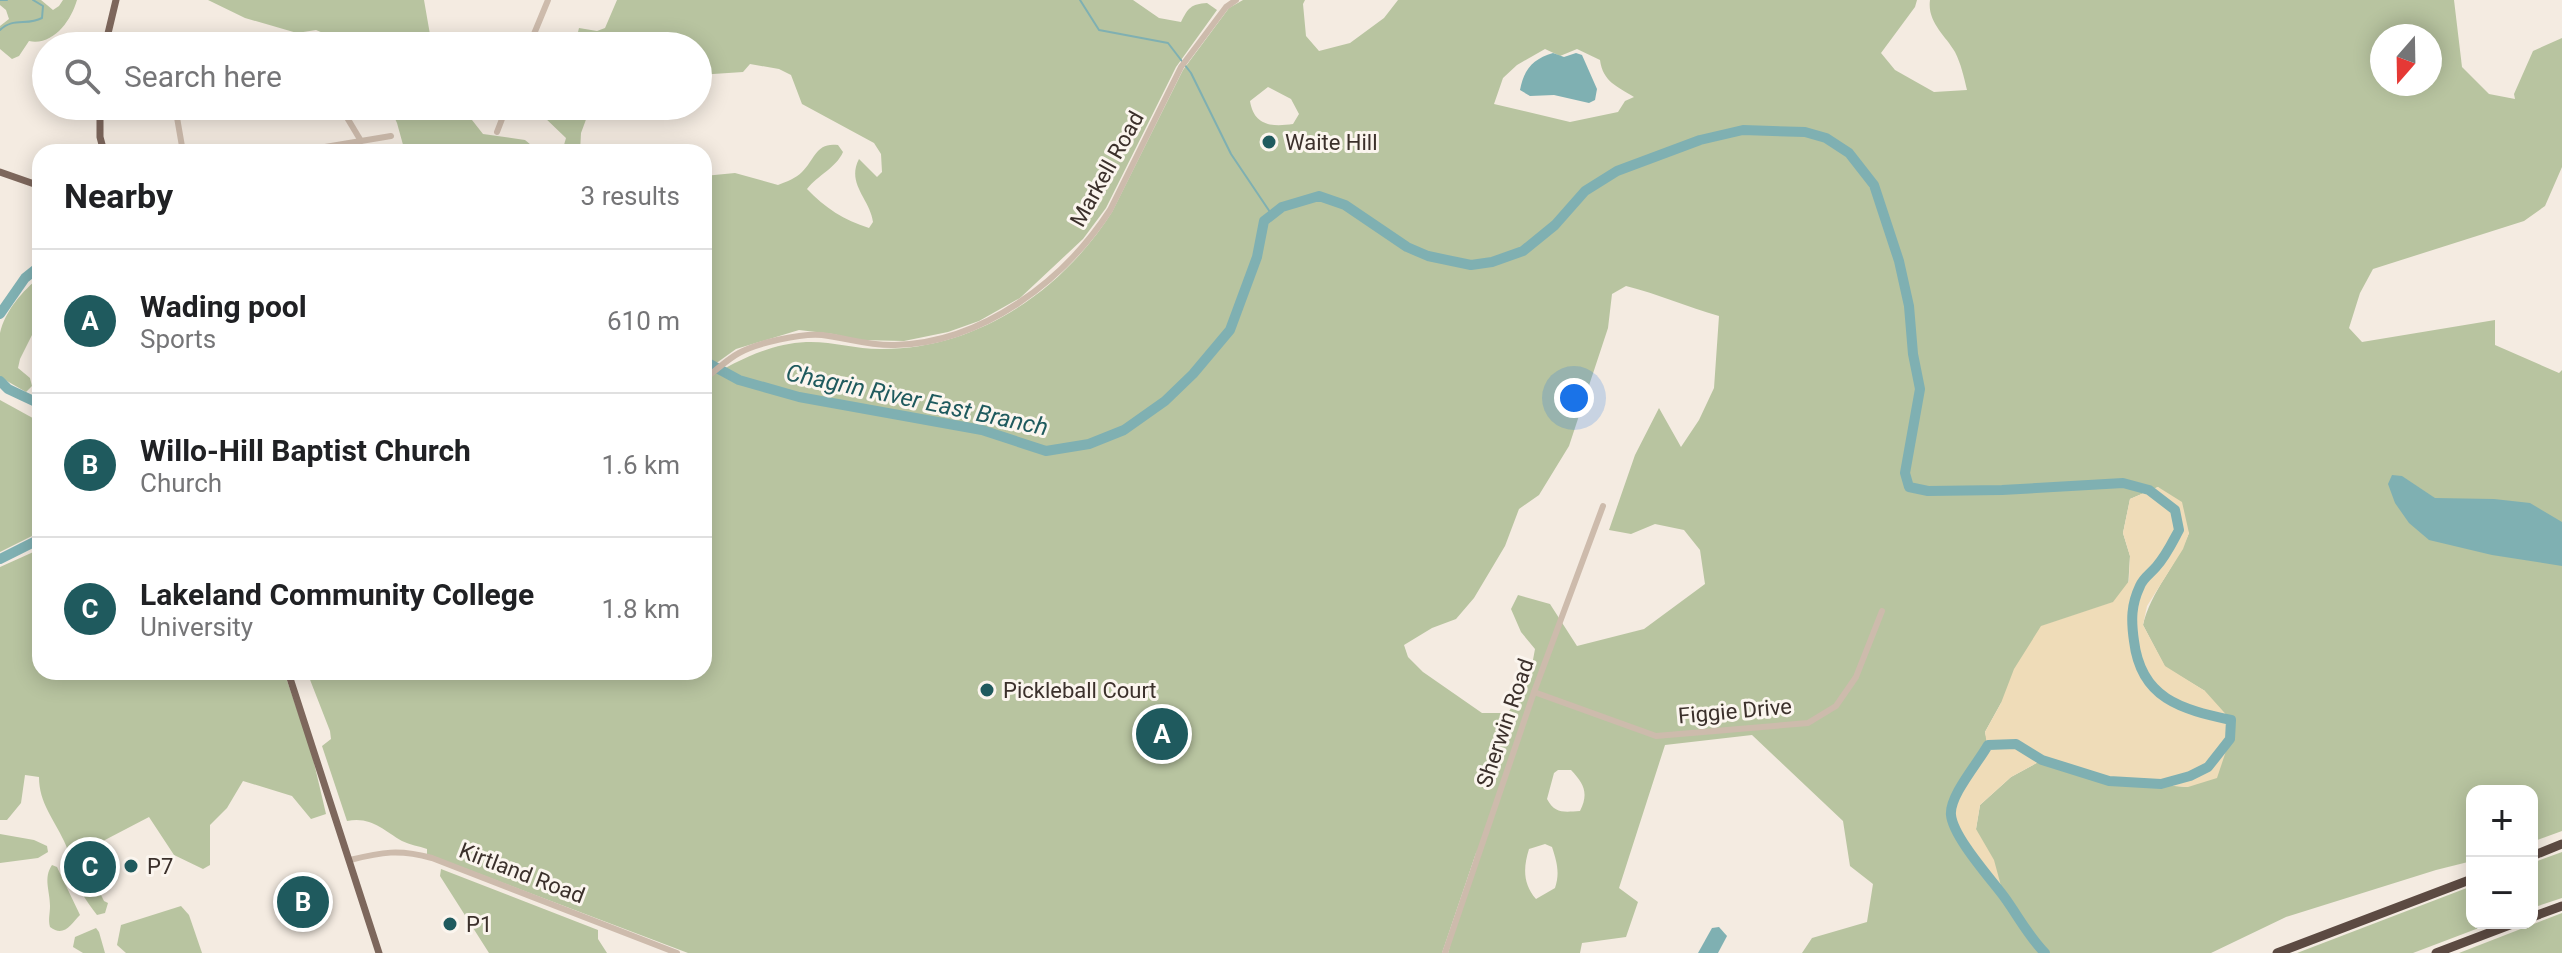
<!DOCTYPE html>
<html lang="en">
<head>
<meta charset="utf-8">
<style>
  :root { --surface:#fff; --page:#f6f6f6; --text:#202124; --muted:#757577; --line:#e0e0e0; --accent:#1f5a5e }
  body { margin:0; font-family:Roboto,sans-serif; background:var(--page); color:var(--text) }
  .controls { position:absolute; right:24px; bottom:24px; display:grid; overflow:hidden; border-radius:16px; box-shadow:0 4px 20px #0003 }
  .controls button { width:72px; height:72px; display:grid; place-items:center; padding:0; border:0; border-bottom:2px solid var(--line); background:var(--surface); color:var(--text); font:40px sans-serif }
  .compass { position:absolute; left:2370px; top:24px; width:72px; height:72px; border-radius:50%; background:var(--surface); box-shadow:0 4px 20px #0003; rotate:200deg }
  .you { position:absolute; left:1574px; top:398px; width:28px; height:28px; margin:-20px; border:6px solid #fff; border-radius:50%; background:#1a73e8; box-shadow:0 0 0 12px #1a73e833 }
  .badge { display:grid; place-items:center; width:52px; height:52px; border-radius:50%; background:var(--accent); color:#fff; font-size:26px; font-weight:700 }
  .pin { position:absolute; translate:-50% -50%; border:4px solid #fff; box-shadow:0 2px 8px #0006 }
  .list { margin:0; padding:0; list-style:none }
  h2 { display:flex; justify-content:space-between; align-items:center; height:104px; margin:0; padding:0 32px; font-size:34px }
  h2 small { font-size:26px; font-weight:400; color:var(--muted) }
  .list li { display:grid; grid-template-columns:52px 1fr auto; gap:24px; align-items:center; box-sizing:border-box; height:144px; padding:0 32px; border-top:2px solid var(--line) }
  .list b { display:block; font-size:30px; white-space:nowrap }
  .list p { margin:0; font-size:26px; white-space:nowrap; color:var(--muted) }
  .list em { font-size:26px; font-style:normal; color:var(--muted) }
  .icon { flex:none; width:44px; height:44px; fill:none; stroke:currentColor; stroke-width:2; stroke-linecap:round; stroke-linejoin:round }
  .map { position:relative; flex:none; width:2562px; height:953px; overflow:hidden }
  .search { position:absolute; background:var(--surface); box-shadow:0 4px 20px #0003; left:32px; top:32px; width:680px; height:88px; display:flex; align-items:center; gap:20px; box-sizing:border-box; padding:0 28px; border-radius:44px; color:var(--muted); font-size:30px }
  .panel { position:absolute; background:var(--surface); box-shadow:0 4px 20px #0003; left:32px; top:144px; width:680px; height:536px; border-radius:24px }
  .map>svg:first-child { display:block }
</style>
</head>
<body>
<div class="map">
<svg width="2562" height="953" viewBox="0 0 2562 953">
  <rect width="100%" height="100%" fill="#f4ebe1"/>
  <g fill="#b8c4a0" fill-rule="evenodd">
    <path d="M0 0H41L53 10 59 6 63 0H77C71 21 53 46 29 41L19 56 12 59 0 49V26L9 19 6 10 0 5Z"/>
    <path d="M208 0H424L432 46H345L342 41 316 30 297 33 245 18Z"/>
    <path d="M617 0H1133L1159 18 1181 22C1188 8 1191 4 1207 3L1217 10 1176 67 1106 208 1083 239 1020 298 979 321 948 332 904 341 860 340 833 334 799 330 736 349 704 372V176L735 173 778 185C786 182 796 178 802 172 815 159 816 142 838 145L843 152C836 168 818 175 807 189 825 208 844 220 869 228L873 222C870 199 846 184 859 159L877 177 882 172 881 154 874 143 802 104 791 75 779 69 750 64 743 72 698 75V46H594L577 36 579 28 597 31 605 28Z"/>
    <path d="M1243 0H1305L1303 4 1306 36 1319 51 1350 43 1384 18 1398 0H1917L1915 7 1881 53 1895 70 1934 92 1967 90C1964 77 1961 64 1955 52 1945 35 1927 22 1930 0H2454L2462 67 2489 94 2515 99 2514 94 2533 51 2562 38V167L2545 206 2524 221 2373 269 2360 293 2349 328 2362 342 2495 320V345L2559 373 2562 370V831L2532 842V791H2472V861L2436 870 2286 917 2211 953H1802L1812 938 1867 922 1873 884 1850 866 1843 821 1752 735 1665 745 1619 888 1638 902 1626 937 1582 943 1580 953H1448L1477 850 1442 953H688L427 854V849C419 846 410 845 402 841 383 830 371 816 347 821L322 746 331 739 330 731 307 672H704V380C737 361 768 344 806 342 831 341 855 349 880 349 976 350 1062 291 1112 212L1183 70 1229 8ZM2382 36H2430V84H2382ZM1545 49 1560 56 1577 49 1600 60C1603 82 1617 86 1634 97L1625 101 1618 112 1570 122 1494 104 1503 78 1517 65ZM1268 87 1291 99 1299 114 1293 124C1272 127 1254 126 1250 101ZM1626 286C1658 294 1688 307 1719 316L1714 388 1699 420 1681 447 1659 408 1635 455 1609 530 1631 534 1655 524 1684 530 1700 550 1705 584 1644 629 1577 646 1550 604 1518 595 1511 609 1521 632 1535 649 1530 676 1508 713H1482L1423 672 1408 657 1404 645 1432 628 1456 619 1474 598 1505 546 1519 509 1539 495 1569 446 1608 328 1612 294ZM2158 487 2189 533C2176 566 2151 591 2143 625L2165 667 2205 691 2188 787 2109 781 2042 760 2011 777 1980 805 1976 829 1954 796 1978 763 1988 745 1985 732 2001 703 2127 604 2130 556 2123 533 2130 499ZM1558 770H1571C1584 784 1589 793 1580 811 1564 812 1555 814 1547 799L1554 773ZM1545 844 1552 847C1557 862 1560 873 1555 888L1536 899C1523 884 1523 868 1529 849Z"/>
    <path d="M389 106H461L483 134 525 140 536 149 534 152H405L397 123Z"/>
    <path d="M548 106 570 109 572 106H591L581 133 580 152H562L566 138 543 116Z"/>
    <path d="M40 277V319L20 359 18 368 30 378 32 386 26 392 0 377C0 364 0 346 0 333 5 311 23 290 40 277Z"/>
    <path d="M0 400 40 422V532L0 552Z"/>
    <path d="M40 549V672H284L311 750 326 814 311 819 292 796 243 781 227 808 210 825V865L203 869 174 855 149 817 80 853 104 901 108 903 105 913 97 915C86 901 74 883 71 865 69 856 68 849 64 841 54 819 39 803 39 777L25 775 21 803 7 820H0V567Z"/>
    <path d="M0 834 34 840 47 846 48 852 38 858 0 863Z"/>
    <path d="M2562 852V898L2532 908V863Z"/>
    <path d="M52 865 57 867 80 915C71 924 64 938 50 927 48 919 50 914 50 906 50 891 43 878 52 865Z"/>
    <path d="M441 869 598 930V939L607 953H489L440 876Z"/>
    <path d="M2472 886V923H2492L2413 953H2297Z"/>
    <path d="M181 906 189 915 202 953H126L117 945 121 925Z"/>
    <path d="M2562 913V953H2459Z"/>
    <path d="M96 928 99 932 105 953H83L73 947 75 937Z"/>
  </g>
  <path fill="#efdcb8" d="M2158 487 2182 502 2189 533 2183 549 2147 606 2143 625 2165 666 2205 691 2231 720 2230 739 2217 778 2188 787 2109 781 2042 760 2011 777 1980 805 1976 829 1994 860 2004 897 1966 847 1951 816 1954 796 1978 763 1987 745 1985 732 2001 703 2014 669 2041 626 2113 602 2129 581 2130 556 2123 533 2130 499Z"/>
  <g fill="#7fb0b2">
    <path d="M1553 53 1564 57 1576 53 1582 55 1597 89 1595 100 1589 103 1554 95 1530 96 1520 90C1524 69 1533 59 1553 53Z"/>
    <path d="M2392 475 2402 476 2435 498 2494 499 2530 503 2562 522V566L2492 555 2429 540 2409 523 2395 503 2388 484Z"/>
    <path d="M1719 927 1727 936 1718 953H1698L1712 928Z"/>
  </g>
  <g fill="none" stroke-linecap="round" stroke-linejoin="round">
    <g stroke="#7fb0b2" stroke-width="2">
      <path d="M0 0H7"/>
      <path d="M1080 0 1099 30 1168 43 1191 73 1231 154 1272 215"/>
      <path d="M0 30C13 17 27 26 42 18L43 6 33 0"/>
    </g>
    <g stroke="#7fb0b2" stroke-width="10">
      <path d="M0 314 25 278 40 266"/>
      <path d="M704 361 739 380 799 397 982 430 1046 451 1089 444 1124 430 1165 401 1193 374 1230 330 1257 257 1264 221 1282 207 1319 196 1345 205 1407 247 1428 256 1471 265 1492 262 1523 251 1555 225 1585 191 1617 171 1700 140 1743 130 1805 132 1826 138 1849 153 1874 185 1899 261 1909 306 1913 354 1920 389 1905 473 1909 487 1928 491 2002 490 2123 483 2149 490 2175 510 2179 530C2172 543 2166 556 2156 567 2150 574 2143 578 2140 586 2131 605 2131 620 2134 641 2141 699 2181 709 2231 720L2230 739 2208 767 2190 776 2161 784 2109 781 2042 760 2016 744 1988 745C1978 763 1949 796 1951 815 1953 837 1991 879 2005 898 2018 916 2029 937 2045 953"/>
      <path d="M0 381 8 389 40 404"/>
      <path d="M0 559 40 539"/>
    </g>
    <g stroke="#cdbbac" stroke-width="6">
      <path d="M291 46H301"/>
      <path d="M529 46 548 0"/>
      <path d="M175 106 183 152"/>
      <path d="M340 106 361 141"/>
      <path d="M497 132 507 106"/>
      <path d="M295 152 391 136"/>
      <path d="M704 379C716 371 726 360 739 353 757 343 801 333 822 335 847 338 869 346 895 345 982 343 1064 281 1110 210L1181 67 1226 7 1236 0"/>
      <path d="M1534 692 1656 736 1808 723 1836 706 1856 677 1882 611"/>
      <path d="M350 860C382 852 399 849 432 858L677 953"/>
      <path d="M1445 953 1534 692 1603 506"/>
    </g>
    <g stroke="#7d675c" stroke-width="7">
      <path d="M105 46 116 0"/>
      <path d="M100 106V137L104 152"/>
      <path d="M0 172 40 186"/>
      <path d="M288 672 379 953"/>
    </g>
    <g stroke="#5c4a42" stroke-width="9">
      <path d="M2532 856 2562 844"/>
      <path d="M2532 917 2562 906"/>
      <path d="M2277 953 2472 879"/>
      <path d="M2436 953 2515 923"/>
    </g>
  </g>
  <g fill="#1f5a5e" stroke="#fbf5ee" stroke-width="3">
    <circle cx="1269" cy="142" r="8"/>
    <circle cx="987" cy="690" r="8"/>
    <circle cx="131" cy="866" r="8"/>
    <circle cx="450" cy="924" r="8"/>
  </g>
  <g text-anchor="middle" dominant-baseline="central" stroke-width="6" stroke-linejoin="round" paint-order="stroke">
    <g font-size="22" fill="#3b302b" stroke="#fbf5ee" text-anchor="start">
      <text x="1285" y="142">Waite Hill</text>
      <text x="1003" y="690">Pickleball Court</text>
      <text x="147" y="866">P7</text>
      <text x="466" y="924">P1</text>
    </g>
    <g font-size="22" fill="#3b302b" stroke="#fbf5ee">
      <text transform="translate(1107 169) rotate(-61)">Markell Road</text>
      <text transform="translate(1735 711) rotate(-5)">Figgie Drive</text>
      <text transform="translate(1505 723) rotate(-71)">Sherwin Road</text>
      <text transform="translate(522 873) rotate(21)">Kirtland Road</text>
    </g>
    <g font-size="24" font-style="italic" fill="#1f5a5e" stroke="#fbf5ee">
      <text transform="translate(917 400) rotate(12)">Chagrin River East Branch</text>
    </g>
  </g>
</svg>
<div class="controls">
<button>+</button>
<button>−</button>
</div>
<svg class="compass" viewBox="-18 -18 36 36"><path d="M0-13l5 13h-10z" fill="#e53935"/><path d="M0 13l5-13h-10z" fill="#757577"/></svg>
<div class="you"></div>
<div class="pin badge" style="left:1162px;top:734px">A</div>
<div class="pin badge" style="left:303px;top:902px">B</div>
<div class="pin badge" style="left:90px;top:867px">C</div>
<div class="search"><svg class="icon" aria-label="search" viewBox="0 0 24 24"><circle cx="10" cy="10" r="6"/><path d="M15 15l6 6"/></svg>Search here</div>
<section class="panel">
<h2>Nearby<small>3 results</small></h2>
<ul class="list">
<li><span class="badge">A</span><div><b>Wading pool</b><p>Sports</p></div><em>610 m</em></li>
<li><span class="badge">B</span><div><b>Willo-Hill Baptist Church</b><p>Church</p></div><em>1.6 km</em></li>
<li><span class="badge">C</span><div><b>Lakeland Community College</b><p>University</p></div><em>1.8 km</em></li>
</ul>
</section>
</div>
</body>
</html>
